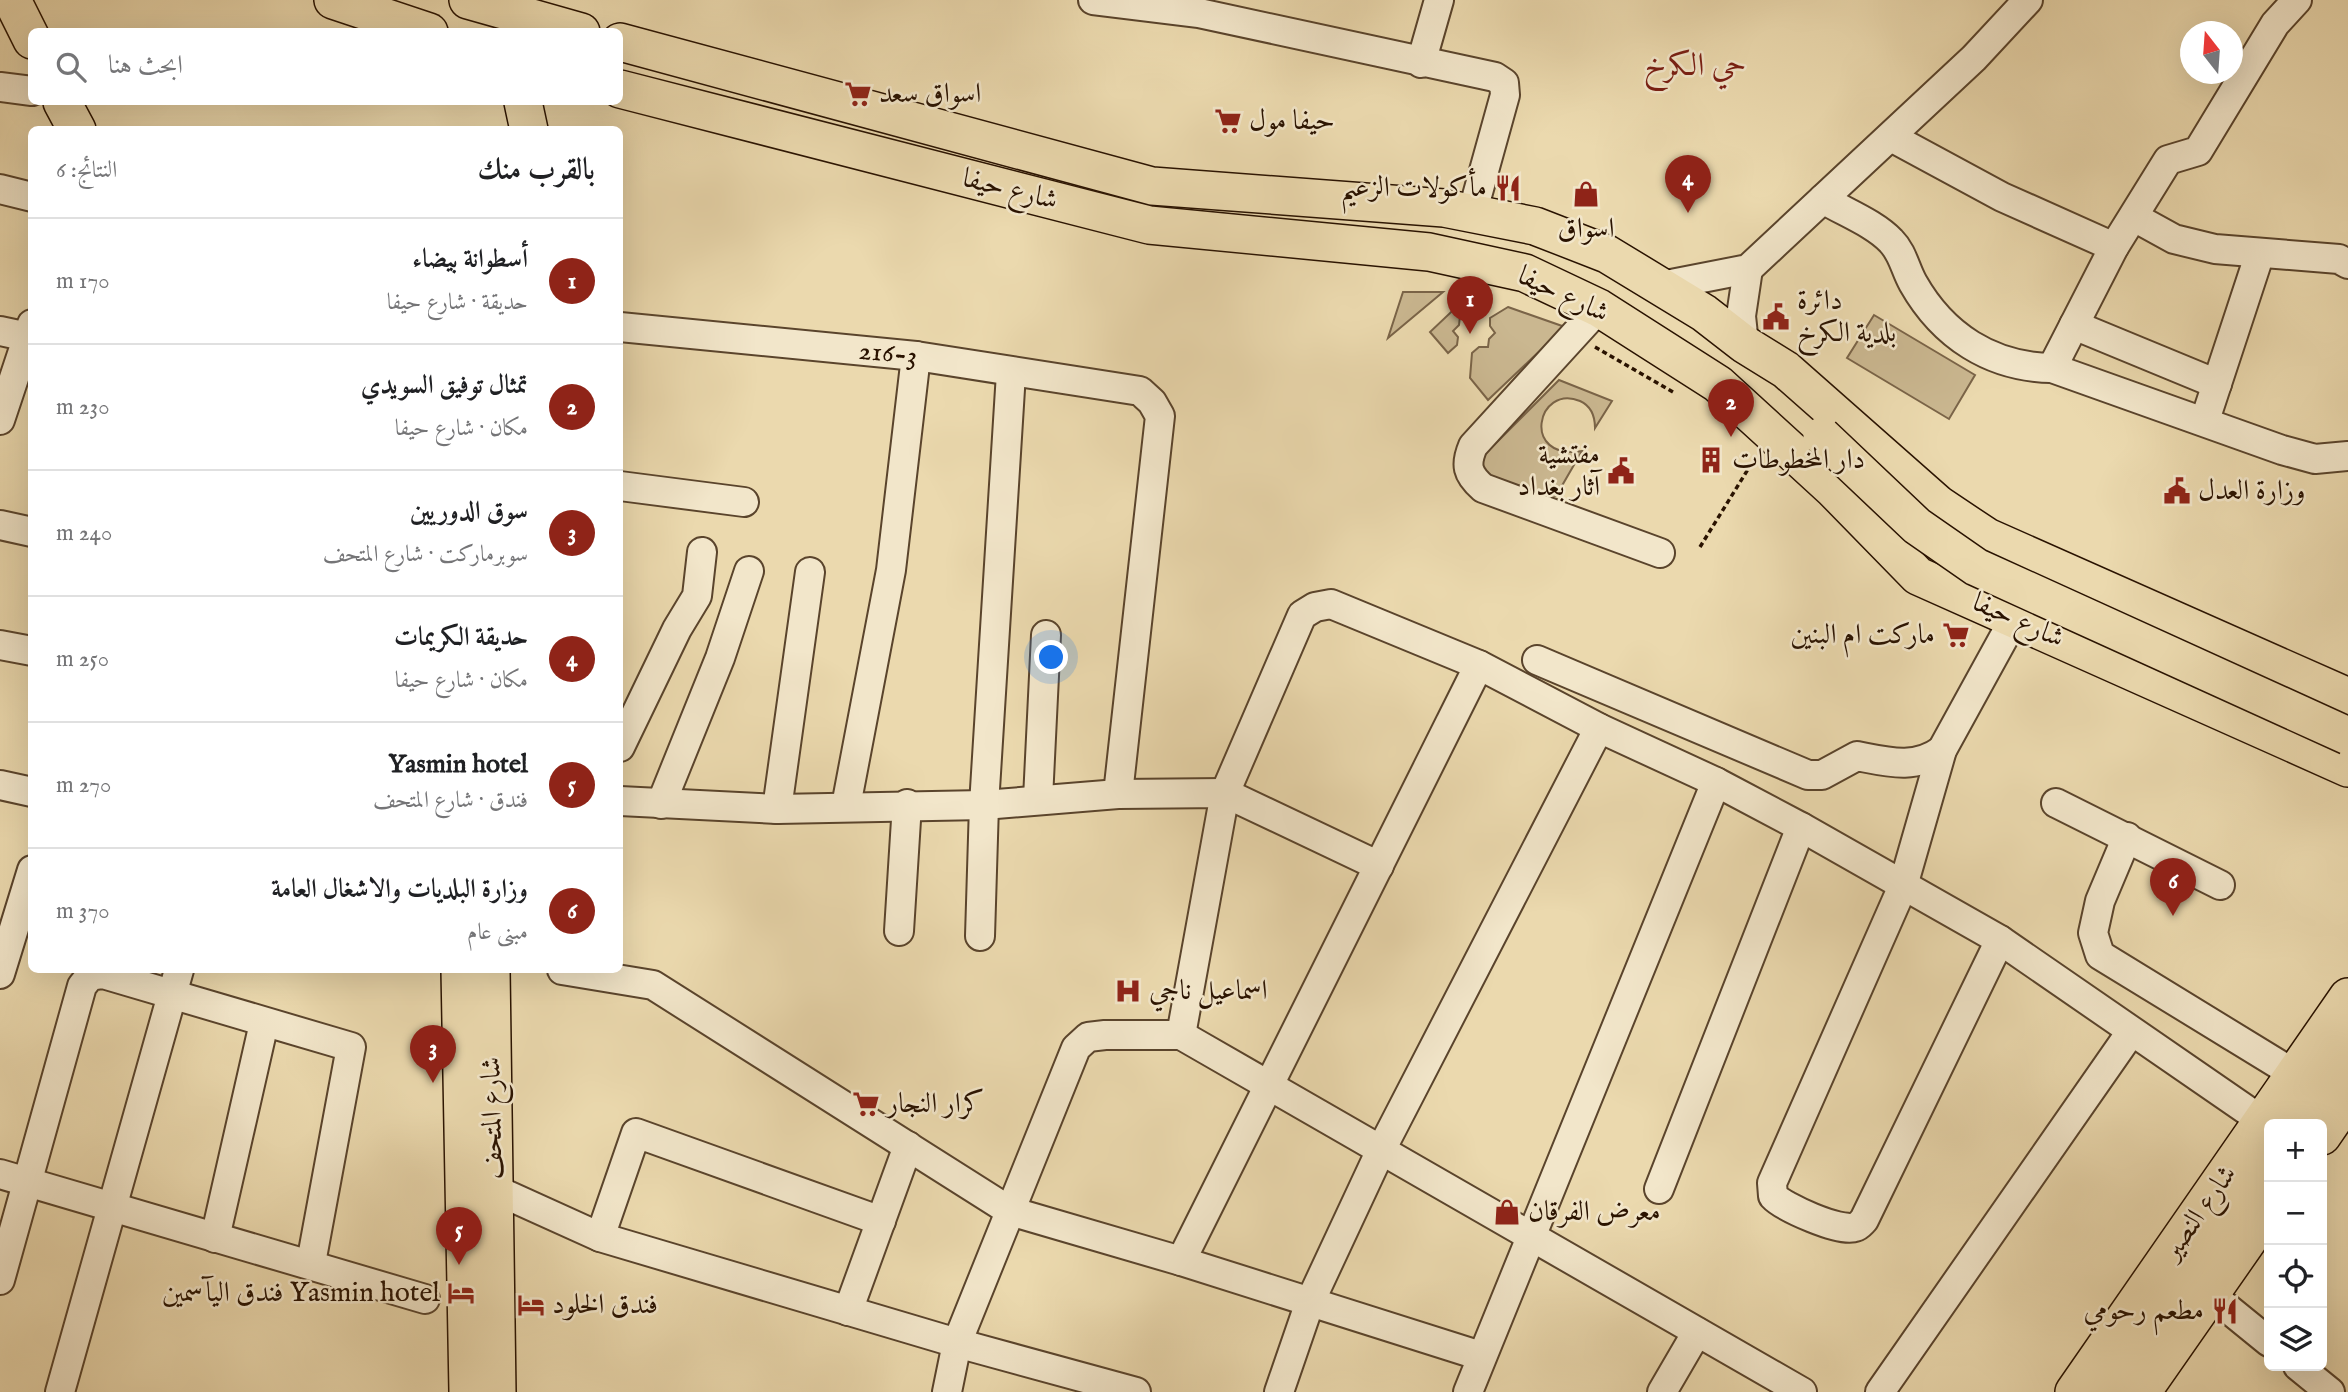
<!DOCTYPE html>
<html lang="ar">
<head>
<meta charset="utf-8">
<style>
  :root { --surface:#fff; --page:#f2f2f2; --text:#202124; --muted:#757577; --line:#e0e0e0; --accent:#8f2418 }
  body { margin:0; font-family:"IM FELL English",Amiri,serif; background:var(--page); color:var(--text); direction:rtl }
  .controls { position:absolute; right:21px; bottom:21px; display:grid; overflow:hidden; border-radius:10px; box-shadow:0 7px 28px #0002 }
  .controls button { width:63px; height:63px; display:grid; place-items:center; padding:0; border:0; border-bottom:2px solid var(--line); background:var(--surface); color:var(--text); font:35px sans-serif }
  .compass { position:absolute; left:2180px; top:21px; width:63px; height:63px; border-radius:50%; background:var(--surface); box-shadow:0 7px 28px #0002; rotate:343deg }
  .you { position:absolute; left:1052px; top:658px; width:24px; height:24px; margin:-18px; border:5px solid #fff; border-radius:50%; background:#1a73e8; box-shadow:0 0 0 10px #1a73e833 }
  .badge { display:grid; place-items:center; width:46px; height:46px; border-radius:50%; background:var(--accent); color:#fff; font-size:23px; font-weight:700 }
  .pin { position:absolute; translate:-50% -58px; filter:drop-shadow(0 2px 4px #0008) }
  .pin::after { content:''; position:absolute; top:37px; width:24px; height:21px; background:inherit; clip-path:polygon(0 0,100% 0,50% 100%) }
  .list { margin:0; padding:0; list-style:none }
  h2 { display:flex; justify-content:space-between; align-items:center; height:91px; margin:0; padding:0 28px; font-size:30px }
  h2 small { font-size:23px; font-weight:400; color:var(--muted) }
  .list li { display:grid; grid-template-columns:46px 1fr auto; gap:21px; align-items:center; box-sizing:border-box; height:126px; padding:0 28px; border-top:2px solid var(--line) }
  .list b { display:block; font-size:26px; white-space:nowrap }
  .list p { margin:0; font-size:23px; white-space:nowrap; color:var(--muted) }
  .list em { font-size:23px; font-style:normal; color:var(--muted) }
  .icon { flex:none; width:38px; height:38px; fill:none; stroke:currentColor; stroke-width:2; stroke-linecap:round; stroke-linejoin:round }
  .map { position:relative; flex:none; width:2348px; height:1392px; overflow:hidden; direction:ltr }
  .search { position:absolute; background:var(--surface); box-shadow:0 7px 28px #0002; left:28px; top:28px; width:595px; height:77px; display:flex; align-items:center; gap:18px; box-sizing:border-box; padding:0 24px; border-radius:10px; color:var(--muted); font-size:26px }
  .panel { position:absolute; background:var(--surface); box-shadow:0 7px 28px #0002; left:28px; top:126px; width:595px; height:847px; border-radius:10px; direction:rtl }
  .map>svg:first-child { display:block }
</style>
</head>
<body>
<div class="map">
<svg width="2348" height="1392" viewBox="0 0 2348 1392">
  <rect width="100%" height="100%" fill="#ebd9ae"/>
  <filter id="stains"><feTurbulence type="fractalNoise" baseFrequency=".00286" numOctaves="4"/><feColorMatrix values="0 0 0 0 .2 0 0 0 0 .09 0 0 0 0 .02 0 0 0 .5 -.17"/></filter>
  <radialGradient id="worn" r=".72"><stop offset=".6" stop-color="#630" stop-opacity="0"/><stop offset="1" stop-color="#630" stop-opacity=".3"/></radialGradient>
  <g fill="#cab790" stroke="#7a6448" stroke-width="2">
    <path d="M1403 292H1443L1388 338Z"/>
    <path d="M1467 297 1475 298 1476 310 1469 316H1460L1459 325 1453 331 1458 337 1457 345 1448 353 1430 332Z"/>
    <path d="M1508 307 1565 327 1488 400 1470 378 1472 353 1479 347H1488L1489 339 1495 333 1490 326V318Z"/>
    <path d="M1874 315 1975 375 1949 419 1847 358Z"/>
    <path d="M1559 380 1612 401 1595 428C1595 417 1591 406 1580 401 1537 383 1520 461 1582 451L1556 496 1489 480C1481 471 1481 463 1486 453Z"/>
  </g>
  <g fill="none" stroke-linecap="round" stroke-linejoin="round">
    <g stroke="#5a442c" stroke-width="32">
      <g id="minor">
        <path d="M1093 0 1199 13 1495 77 1504 83 1505 95 1472 214"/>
        <path d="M1421 63 1439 0"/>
        <path d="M0 87 32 91"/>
        <path d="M1891 137 2002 197 2114 247"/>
        <path d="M0 189 32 197"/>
        <path d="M1823 199C1844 212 1874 223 1891 241 1903 253 1905 269 1913 283 1943 336 1991 367 2052 368L2282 450 2315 459 2348 456"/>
        <path d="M2134 217 2174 239 2215 249 2339 259 2348 264"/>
        <path d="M1661 286 1748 269 1974 58 2028 0"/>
        <path d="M1599 308 1473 446C1465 465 1467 474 1483 488L1660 553"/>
        <path d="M2074 325 2217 384"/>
        <path d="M620 327 916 356 1140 391 1152 402 1160 416 1118 794"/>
        <path d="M0 331 28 337"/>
        <path d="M1744 344 1741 316 1748 269"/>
        <path d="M2052 368 2114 247 2168 160 2198 151 2275 24 2297 0"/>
        <path d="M0 420 32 324"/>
        <path d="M2205 420 2260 253"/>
        <path d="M620 486 744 502"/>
        <path d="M0 525 32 532"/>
        <path d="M0 645 32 651"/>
        <path d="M1537 660 1808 775H1822L1857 756C1888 762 1915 770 1942 750"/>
        <path d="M620 747 677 629 697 596 702 552"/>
        <path d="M0 785 32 792"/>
        <path d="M1038 799 1046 635"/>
        <path d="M620 801 777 809 984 805 1118 794 1225 793 1379 866"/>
        <path d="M2056 803 2220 885"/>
        <path d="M661 804 720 658 749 571"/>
        <path d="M846 806 891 570 916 356"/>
        <path d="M777 809 810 572"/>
        <path d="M2127 837 2100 901 2093 933 2100 955 2296 1075"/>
        <path d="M899 931 907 804"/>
        <path d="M980 936 984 805 1011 373"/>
        <path d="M2000 940 1864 1220C1861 1223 1859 1226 1855 1227 1841 1233 1783 1207 1773 1196L1772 1183 1903 886 1942 750 2014 619"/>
        <path d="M562 970 653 985 1010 1211 1181 1261 1481 1356"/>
        <path d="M0 974 32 870"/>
        <path d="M1181 1035 1225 793 1302 615 1315 607 1331 604 1479 665 1599 728 1716 782 1801 827 2000 940 2264 1122"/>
        <path d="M0 1174 425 1299"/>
        <path d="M494 1189 600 1237 957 1343 1136 1392"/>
        <path d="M1659 1189 1801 827"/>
        <path d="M600 1237 636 1133 881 1221"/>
        <path d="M215 1238 264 1023"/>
        <path d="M1181 1261 1479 665"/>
        <path d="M0 1280 82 986 90 976 103 974 351 1047 311 1263"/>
        <path d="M2210 1294 2269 1342"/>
        <path d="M848 1311 908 1146"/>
        <path d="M2298 1366 2330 1392"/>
        <path d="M60 1392 179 970"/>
        <path d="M947 1392 957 1343 1076 1048 1088 1037 1105 1035H1181L1802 1392"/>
        <path d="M1279 1392 1310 1302 1381 1150 1599 728"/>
        <path d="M1468 1392 1716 782"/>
        <path d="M1662 1392 1697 1332"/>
        <path d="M1880 1392 2131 1032"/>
      </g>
    </g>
    <g stroke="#291200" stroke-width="40">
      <g id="major">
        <path d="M12 0 32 40"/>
        <path d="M333 0 429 32"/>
        <path d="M468 0 581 32"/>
        <path d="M620 42 1152 186 1444 208 1535 226 1607 254 1704 313 1744 344 1786 370 1939 505 1987 537 2348 697"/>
        <path d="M620 89 1149 225 1429 252 1525 273 1599 308 1718 384 1833 489 1918 576 2348 768"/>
        <path d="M62 102 77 130"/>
        <path d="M523 102 529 130"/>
        <path d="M460 970 468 1392"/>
        <path d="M491 970 497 1392"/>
        <path d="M2295 1124 2348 1047"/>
        <path d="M2322 1136 2348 1098"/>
        <path d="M2074 1392 2348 997"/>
        <path d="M2110 1392 2269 1161"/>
        <path d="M2142 1392 2269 1210"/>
      </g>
    </g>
    <g stroke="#291200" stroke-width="3.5" stroke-dasharray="5 3.5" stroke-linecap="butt">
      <path d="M1595 347 1673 392"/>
      <path d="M1700 547 1755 458"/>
    </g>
    <use href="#minor" stroke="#f2e6ca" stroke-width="28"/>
    <use href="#major" stroke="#ebd9ae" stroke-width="37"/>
    <g stroke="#291200" stroke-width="40" stroke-linecap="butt">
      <path id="major-bridge" d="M1822 436 1917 526 1976 567 2348 736"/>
    </g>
    <use href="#major-bridge" stroke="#ebd9ae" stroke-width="37"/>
  </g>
  <defs>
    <g id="supermarket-bare" transform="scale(2.1)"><path d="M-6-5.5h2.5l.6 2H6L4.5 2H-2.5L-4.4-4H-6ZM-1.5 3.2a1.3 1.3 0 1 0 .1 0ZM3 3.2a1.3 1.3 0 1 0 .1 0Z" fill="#8f2418" stroke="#f2e6ca" stroke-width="2.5" paint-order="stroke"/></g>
    <g id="restaurant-bare" transform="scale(2.1)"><path d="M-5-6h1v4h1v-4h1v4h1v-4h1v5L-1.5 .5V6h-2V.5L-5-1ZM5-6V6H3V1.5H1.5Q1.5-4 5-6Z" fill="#8f2418" stroke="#f2e6ca" stroke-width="2.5" paint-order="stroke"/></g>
    <g id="shop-bare" transform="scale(2.1)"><path d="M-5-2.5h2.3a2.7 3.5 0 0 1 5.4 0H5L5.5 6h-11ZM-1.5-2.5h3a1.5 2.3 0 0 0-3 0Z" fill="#8f2418" stroke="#f2e6ca" stroke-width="2.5" paint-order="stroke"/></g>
    <g id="civic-bare" transform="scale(2.1)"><path d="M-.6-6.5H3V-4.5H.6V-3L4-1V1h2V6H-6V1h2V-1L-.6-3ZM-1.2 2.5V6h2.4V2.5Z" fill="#8f2418" stroke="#f2e6ca" stroke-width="2.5" paint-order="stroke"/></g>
    <g id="building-bare" transform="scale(2.1)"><path d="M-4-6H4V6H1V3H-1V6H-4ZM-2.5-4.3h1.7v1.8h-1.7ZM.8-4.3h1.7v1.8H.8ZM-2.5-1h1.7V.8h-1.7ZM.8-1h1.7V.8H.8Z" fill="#8f2418" stroke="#f2e6ca" stroke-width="2.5" paint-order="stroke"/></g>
    <g id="hospital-bare" transform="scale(2.1)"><path d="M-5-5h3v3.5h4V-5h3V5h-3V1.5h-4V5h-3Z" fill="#8f2418" stroke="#f2e6ca" stroke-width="2.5" paint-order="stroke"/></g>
    <g id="hotel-bare" transform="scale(2.1)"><path d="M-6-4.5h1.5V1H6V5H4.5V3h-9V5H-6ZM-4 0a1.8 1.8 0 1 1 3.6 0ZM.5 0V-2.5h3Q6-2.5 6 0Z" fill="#8f2418" stroke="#f2e6ca" stroke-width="2.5" paint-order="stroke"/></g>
  </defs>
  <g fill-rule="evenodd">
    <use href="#supermarket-bare" x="858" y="94"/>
    <use href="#supermarket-bare" x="1228" y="121"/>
    <use href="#restaurant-bare" x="1508" y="188"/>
    <use href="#shop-bare" x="1586" y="194"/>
    <use href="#civic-bare" x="1776" y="317"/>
    <use href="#building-bare" x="1711" y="460"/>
    <use href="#civic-bare" x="1621" y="471"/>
    <use href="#civic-bare" x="2177" y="491"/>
    <use href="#supermarket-bare" x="1956" y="635"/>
    <use href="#hospital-bare" x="1128" y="991"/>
    <use href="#supermarket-bare" x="866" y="1104"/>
    <use href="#shop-bare" x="1507" y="1212"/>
    <use href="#hotel-bare" x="461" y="1293"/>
    <use href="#hotel-bare" x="531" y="1305"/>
    <use href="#restaurant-bare" x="2225" y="1311"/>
  </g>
  <g text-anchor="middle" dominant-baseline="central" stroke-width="5" stroke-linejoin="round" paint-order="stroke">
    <g font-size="28" fill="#291200" stroke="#f2e6ca" text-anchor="start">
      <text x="879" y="94">اسواق سعد</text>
      <text x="1249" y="121">حيفا مول</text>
      <text x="1487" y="188" text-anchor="end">مأكولات الزعيم</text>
      <text x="1586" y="229" text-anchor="middle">اسواق</text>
      <text x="1797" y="301">دائرة<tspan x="1797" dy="32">بلدية الكرخ</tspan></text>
      <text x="1600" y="455" text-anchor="end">مفتشية<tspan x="1600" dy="32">آثار بغداد</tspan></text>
      <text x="1732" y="460">دار المخطوطات</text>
      <text x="2198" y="491">وزارة العدل</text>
      <text x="1935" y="635" text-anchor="end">ماركت ام البنين</text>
      <text x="1149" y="991">اسماعيل ناجي</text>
      <text x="887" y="1104">كرار النجار</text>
      <text x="1528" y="1212">معرض الفرقان</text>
      <text x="440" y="1293" text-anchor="end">فندق اليآسمين Yasmin hotel</text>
      <text x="552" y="1305">فندق الخلود</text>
      <text x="2204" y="1311" text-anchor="end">مطعم رحومي</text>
    </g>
    <g font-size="28" fill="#291200" stroke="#f2e6ca">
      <text transform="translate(1010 190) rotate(14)">شارع حيفا</text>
      <text transform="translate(1563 295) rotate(25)">شارع حيفا</text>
      <text transform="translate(888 354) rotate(6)">216-3</text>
      <text transform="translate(2018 621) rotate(24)">شارع حيفا</text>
      <text transform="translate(493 1118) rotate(-91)">شارع المتحف</text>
      <text transform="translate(2200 1213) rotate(-55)">شارع النصیر</text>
    </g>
    <g font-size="32" fill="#7a1f14" stroke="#f2e6ca">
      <text x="1695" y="66">حي الكرخ</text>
    </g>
  </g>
  <rect width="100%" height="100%" filter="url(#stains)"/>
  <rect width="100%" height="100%" fill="url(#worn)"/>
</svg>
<div class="controls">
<button>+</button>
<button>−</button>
<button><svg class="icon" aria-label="locate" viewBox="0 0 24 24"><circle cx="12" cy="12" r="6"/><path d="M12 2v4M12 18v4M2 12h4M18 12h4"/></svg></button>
<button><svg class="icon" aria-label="layers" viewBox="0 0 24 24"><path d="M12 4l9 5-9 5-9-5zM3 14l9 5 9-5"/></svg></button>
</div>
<svg class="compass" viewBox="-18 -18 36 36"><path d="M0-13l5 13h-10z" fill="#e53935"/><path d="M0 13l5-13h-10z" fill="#757577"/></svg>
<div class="you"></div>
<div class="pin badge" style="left:1470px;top:334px">1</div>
<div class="pin badge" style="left:1731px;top:437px">2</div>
<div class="pin badge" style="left:433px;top:1083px">3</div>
<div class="pin badge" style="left:1688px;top:213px">4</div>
<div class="pin badge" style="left:459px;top:1265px">5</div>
<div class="pin badge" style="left:2173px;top:916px">6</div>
<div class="search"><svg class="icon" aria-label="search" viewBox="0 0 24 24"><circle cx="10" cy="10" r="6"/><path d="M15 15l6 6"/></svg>ابحث هنا</div>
<section class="panel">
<h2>بالقرب منك<small>النتائج: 6</small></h2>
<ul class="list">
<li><span class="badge">1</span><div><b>أسطوانة بيضاء</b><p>حديقة · شارع حيفا</p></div><em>170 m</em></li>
<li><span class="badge">2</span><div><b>تمثال توفيق السويدي</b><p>مكان · شارع حيفا</p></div><em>230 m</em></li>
<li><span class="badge">3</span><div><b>سوق الدوريين</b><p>سوبرماركت · شارع المتحف</p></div><em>240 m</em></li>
<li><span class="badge">4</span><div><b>حديقة الكريمات</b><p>مكان · شارع حيفا</p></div><em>250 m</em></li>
<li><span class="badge">5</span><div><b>Yasmin hotel</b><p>فندق · شارع المتحف</p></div><em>270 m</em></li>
<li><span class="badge">6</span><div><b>وزارة البلديات والاشغال العامة</b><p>مبنى عام</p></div><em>370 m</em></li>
</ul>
</section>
</div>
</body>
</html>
